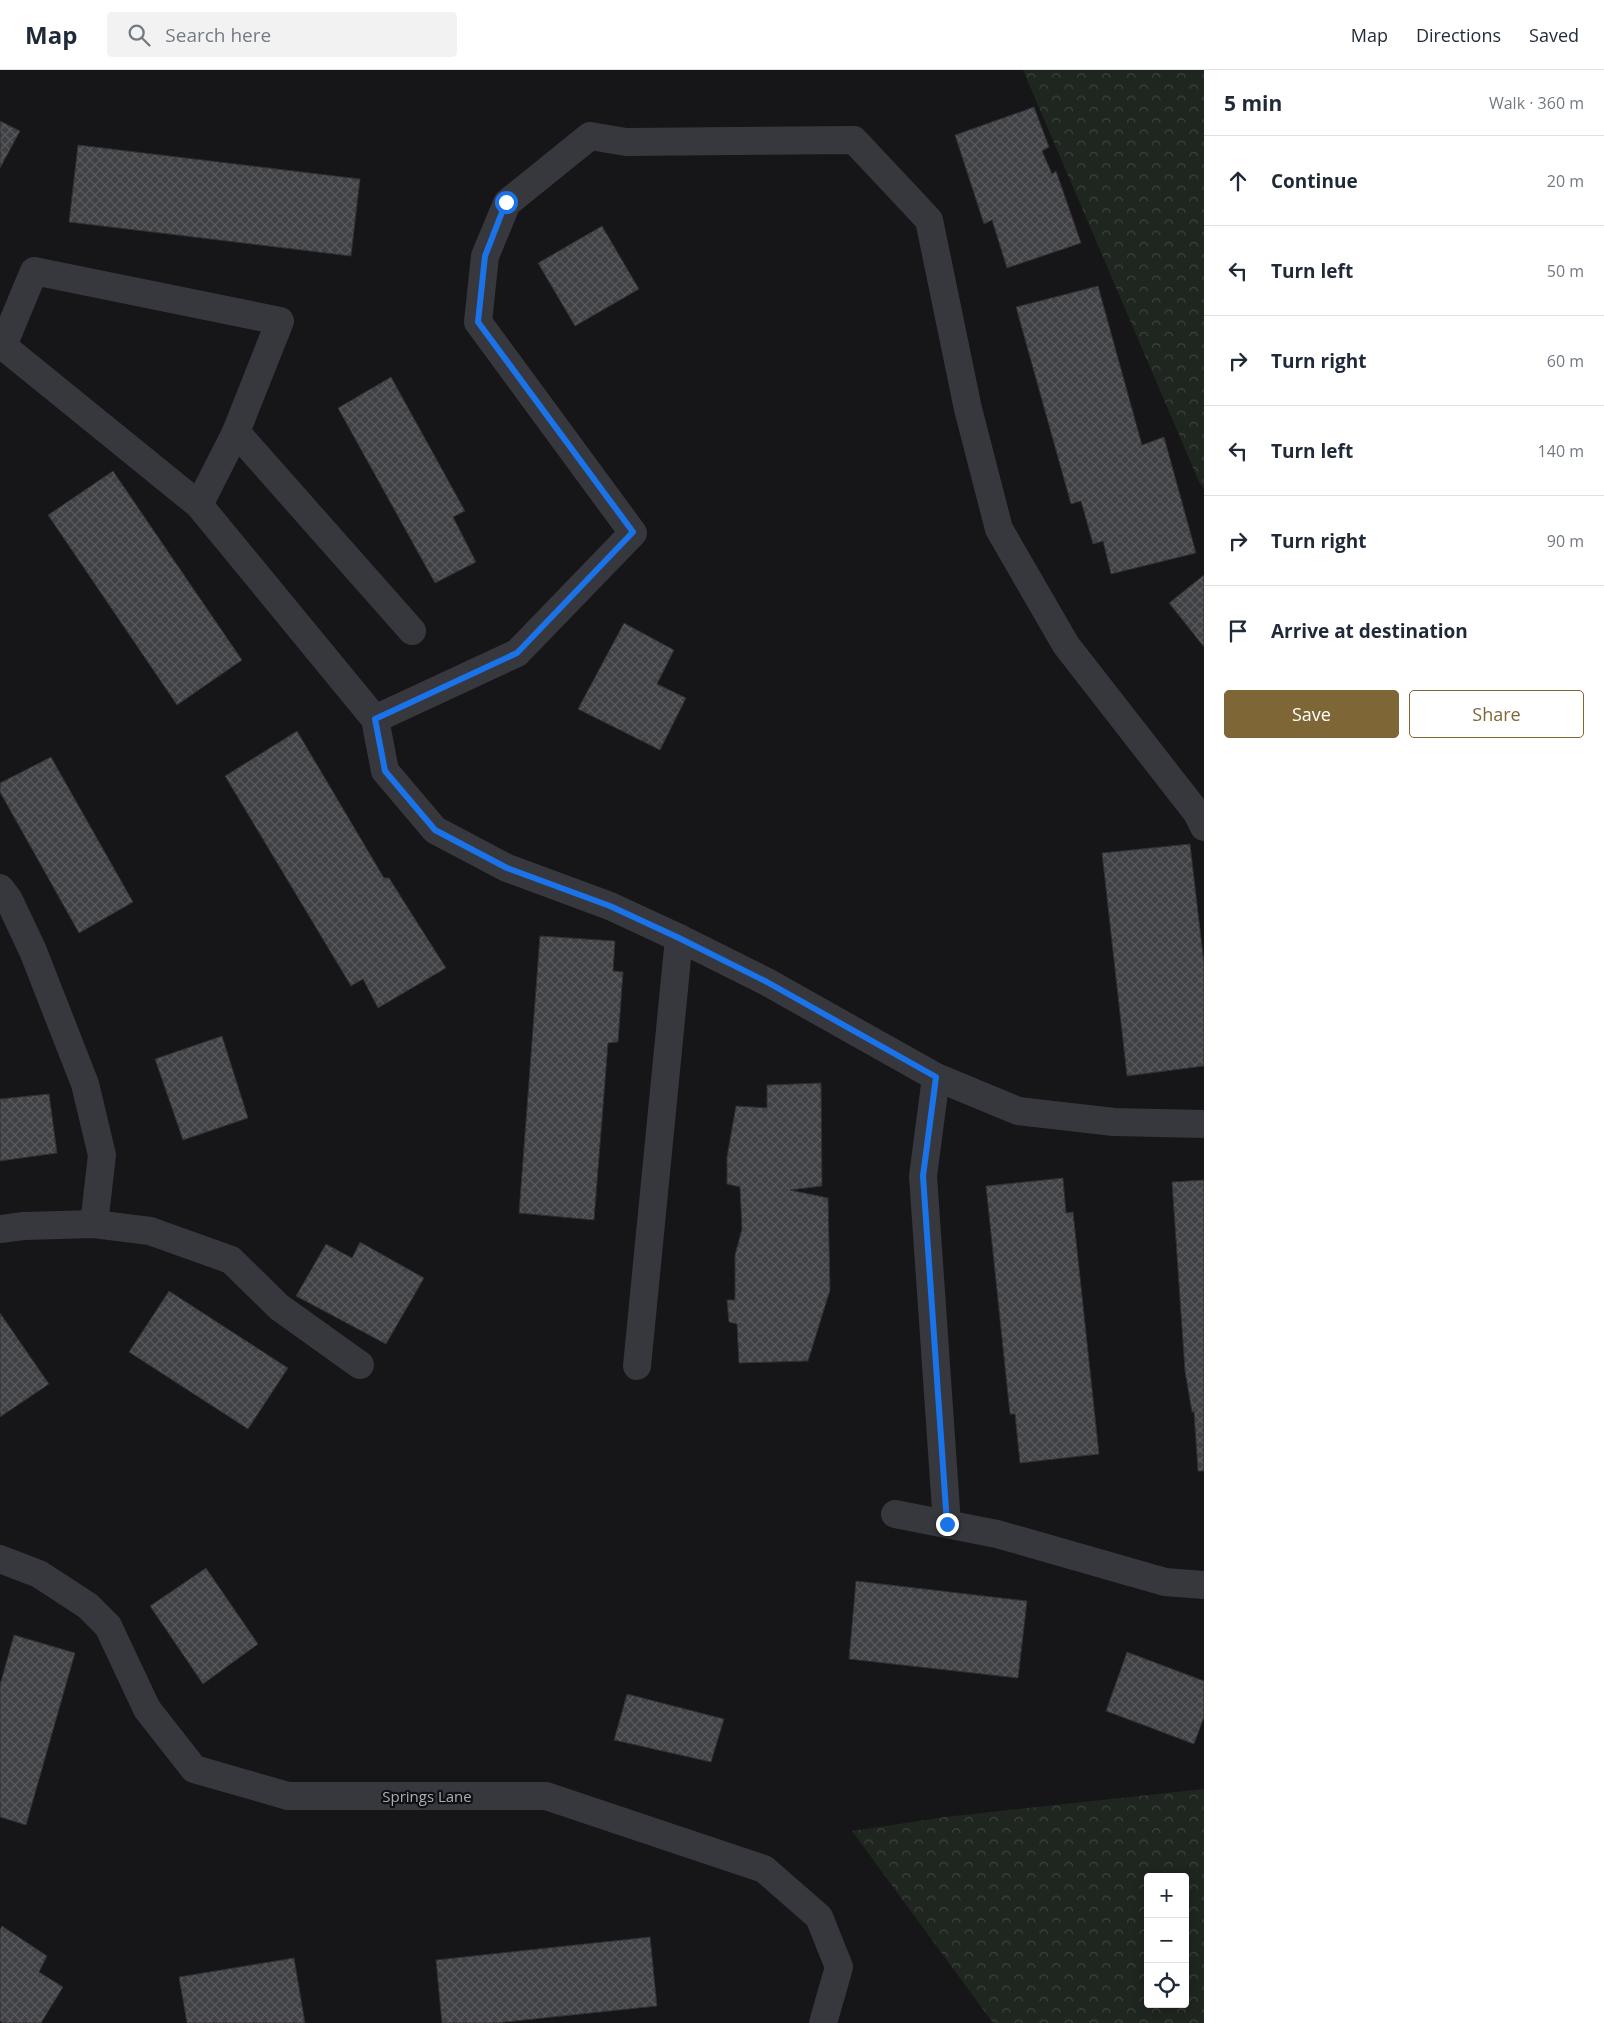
<!DOCTYPE html>
<html lang="en">
<head>
<meta charset="utf-8">
<style>
  :root { --surface:#fff; --page:#f2f2f3; --text:#1f2937; --muted:#747a83; --line:#e0e1e3; --accent:#7e6636 }
  body { margin:0; font-family:"Open Sans",sans-serif; background:var(--page); color:var(--text) }
  .controls { position:absolute; right:15px; bottom:15px; display:grid; overflow:hidden; border-radius:5px; box-shadow:0 2px 12px #0003 }
  .controls button { width:45px; height:45px; display:grid; place-items:center; padding:0; border:0; border-bottom:1px solid var(--line); background:var(--surface); color:var(--text); font:25px sans-serif }
  .stop { position:absolute; width:15px; height:15px; margin:-11px; border:4px solid #1a73e8; border-radius:50%; background:#fff }
  .stop.end { background:#1a73e8; border-color:#fff; box-shadow:0 1px 5px #0008 }
  .list { margin:0; padding:0; list-style:none }
  h2 { display:flex; justify-content:space-between; align-items:center; height:65px; margin:0; padding:0 20px; font-size:21px }
  h2 small { font-size:16px; font-weight:400; color:var(--muted) }
  .list li { display:grid; grid-template-columns:32px 1fr auto; gap:15px; align-items:center; box-sizing:border-box; height:90px; padding:0 20px; border-top:1px solid var(--line) }
  .list b { display:block; font-size:19px; white-space:nowrap }
  .list em { font-size:16px; font-style:normal; color:var(--muted) }
  .actions { display:flex; gap:10px; padding:15px 20px }
  .actions a { flex:1; padding:11px 0; border:1px solid var(--accent); border-radius:5px; text-align:center; font-size:18px; color:var(--accent) }
  .actions .main { background:var(--accent); color:#fff }
  .icon { flex:none; width:28px; height:28px; fill:none; stroke:currentColor; stroke-width:2; stroke-linecap:round; stroke-linejoin:round }
  .map { position:relative; flex:none; width:1204px; height:1953px; overflow:hidden }
  header { display:flex; align-items:center; gap:30px; box-sizing:border-box; height:70px; padding:0 25px; background:var(--surface); border-bottom:1px solid var(--line) }
  header strong { font-size:24px }
  nav { display:flex; gap:28px; margin-inline-start:auto; font-size:18px }
  .search { width:350px; height:45px; background:var(--page); display:flex; align-items:center; gap:12px; box-sizing:border-box; padding:0 18px; border-radius:5px; color:var(--muted); font-size:19px }
  main { display:flex }
  aside { flex:1; background:var(--surface) }
  .map>svg:first-child { display:block }
</style>
</head>
<body>
<header>
<strong>Map</strong>
<div class="search"><svg class="icon" aria-label="search" viewBox="0 0 24 24"><circle cx="10" cy="10" r="6"/><path d="M15 15l6 6"/></svg>Search here</div>
<nav><a>Map</a><a>Directions</a><a>Saved</a></nav>
</header>
<main>
<div class="map">
<svg width="1204" height="1953" viewBox="0 0 1204 1953">
  <defs>
    <pattern id="forest-crowns" width="20" height="18" patternUnits="userSpaceOnUse" patternTransform="scale(1.25)"><rect width="20" height="18" fill="#1e261f"/><path d="M2 6a3 3 0 1 1 6 0M12 15a3 3 0 1 1 6 0" fill="none" stroke="#3c433d"/></pattern>
    <pattern id="building-cross-hatch" width="8" height="8" patternUnits="userSpaceOnUse" patternTransform="scale(1.25)"><rect width="8" height="8" fill="#404145"/><path d="M0 0l8 8M0 8l8-8" fill="none" stroke="#595a5e"/></pattern>
  </defs>
  <rect width="100%" height="100%" fill="#161618"/>
  <g fill="url(#forest-crowns)" fill-rule="evenodd">
    <path d="M1023 0H1204V419L1200 414Z"/>
    <path d="M1204 1719V1953H993L852 1761 945 1747ZM1148 1807H1185V1934H1148Z"/>
  </g>
  <g fill="url(#building-cross-hatch)" stroke="#303034">
    <path d="M1034 37 1049 77 1042 81 1052 104 1056 101 1081 173 1007 198 992 150 984 154 955 65Z"/>
    <path d="M0 51 20 61 0 98Z"/>
    <path d="M78 75 360 109 351 186 69 152Z"/>
    <path d="M602 156 639 219 575 256 538 193Z"/>
    <path d="M1098 216 1142 375 1164 367 1196 483 1111 504 1103 471 1093 474 1081 431 1071 434 1016 237Z"/>
    <path d="M391 307 465 441 453 447 476 492 435 513 338 338Z"/>
    <path d="M113 401 242 590 177 635 48 445Z"/>
    <path d="M1204 505V577L1169 533Z"/>
    <path d="M624 553 674 580 657 614 686 628 660 680 578 639Z"/>
    <path d="M297 661 384 808H389L446 898 378 938 363 909 351 916 225 706Z"/>
    <path d="M51 687 133 832 79 863 0 722V713Z"/>
    <path d="M1190 774 1204 894V996L1127 1006 1102 783Z"/>
    <path d="M540 866 615 871 613 901 623 902 618 972 608 973 594 1150 519 1143Z"/>
    <path d="M222 966 248 1048 183 1070 155 989Z"/>
    <path d="M821 1013 822 1116 790 1120 828 1128 830 1220 808 1291 739 1293 737 1254 729 1252 727 1230H735V1185L742 1159 740 1117 727 1114V1087L736 1036 767 1038V1015Z"/>
    <path d="M49 1024 57 1083 0 1091V1029Z"/>
    <path d="M1063 1108 1066 1143 1073 1142 1099 1384 1020 1393 1015 1344H1010L986 1116Z"/>
    <path d="M1204 1110V1401H1198L1194 1342H1192L1185 1301 1172 1112Z"/>
    <path d="M360 1172 424 1208 386 1274 296 1226 326 1174 352 1188Z"/>
    <path d="M169 1221 288 1298 248 1359 129 1282Z"/>
    <path d="M0 1243 49 1314 0 1347Z"/>
    <path d="M206 1498 258 1574 203 1614 150 1536Z"/>
    <path d="M856 1511 1027 1531 1018 1608 849 1589Z"/>
    <path d="M14 1565 75 1583 26 1755 0 1747V1615Z"/>
    <path d="M1127 1582 1204 1611V1647L1194 1674 1106 1641Z"/>
    <path d="M627 1624 724 1649 711 1692 614 1670Z"/>
    <path d="M2 1856 47 1886 39 1902 63 1917 41 1953H3L0 1951V1860Z"/>
    <path d="M650 1867 657 1936 496 1953H442L436 1890Z"/>
    <path d="M294 1888 305 1953H187L179 1907Z"/>
  </g>
  <g fill="none" stroke-linecap="round" stroke-linejoin="round">
    <g stroke="#37383d" stroke-width="28">
      <path d="M236 362 412 561"/>
      <path d="M199 435 3 276 34 201 280 251 236 362 199 435 375 649 385 701 435 760 507 798 610 836 679 868 767 912 936 1007"/>
      <path d="M375 649 517 583 633 463 478 252 485 186 507 133 590 66 626 72 854 70 929 150 968 339 999 459 1066 575 1197 743 1204 757"/>
      <path d="M0 818 9 830 33 881 85 1014 102 1085 94 1154"/>
      <path d="M0 1159 24 1156 94 1154 150 1161 231 1190 279 1237 360 1295"/>
      <path d="M637 1296 679 868"/>
      <path d="M895 1444 997 1464 1165 1512 1204 1515"/>
      <path d="M947 1454 923 1106 936 1007 1018 1041 1114 1052 1204 1054"/>
      <path d="M0 1489 39 1504 88 1536 108 1556 147 1639 194 1699 288 1726H546L764 1799 819 1847 839 1897 823 1953"/>
    </g>
  </g>
  <g fill="none" stroke-linecap="round" stroke-linejoin="round">
    <path stroke="#1a73e8" stroke-width="6" d="M506 132 485 186 478 252 633 462 517 583 375 649 385 701 435 760 507 798 610 836 679 868 767 912 936 1007 923 1106 947 1454"/>
  </g>
  <g text-anchor="middle" dominant-baseline="central" stroke-width="4.5" stroke-linejoin="round" paint-order="stroke">
    <g font-size="15" fill="#a8adb8" stroke="#111113">
      <text x="427" y="1726">Springs Lane</text>
    </g>
  </g>
</svg>
<div class="controls">
<button>+</button>
<button>−</button>
<button><svg class="icon" aria-label="locate" viewBox="0 0 24 24"><circle cx="12" cy="12" r="6"/><path d="M12 2v4M12 18v4M2 12h4M18 12h4"/></svg></button>
</div>
<div class="stop" style="left:506px;top:132px"></div>
<div class="stop end" style="left:947px;top:1454px"></div>
</div>
<aside>
<h2>5 min<small>Walk · 360 m</small></h2>
<ul class="list">
<li><svg class="icon" aria-label="ahead" viewBox="0 0 24 24"><path d="M12 20V5M6 11l6-6 6 6"/></svg><div><b>Continue</b></div><em>20 m</em></li>
<li><svg class="icon" aria-label="left" viewBox="0 0 24 24"><path d="M17 20v-9H6M10 6l-5 5 5 5"/></svg><div><b>Turn left</b></div><em>50 m</em></li>
<li><svg class="icon" aria-label="right" viewBox="0 0 24 24"><path d="M7 20v-9h11M14 6l5 5-5 5"/></svg><div><b>Turn right</b></div><em>60 m</em></li>
<li><svg class="icon" aria-label="left" viewBox="0 0 24 24"><path d="M17 20v-9H6M10 6l-5 5 5 5"/></svg><div><b>Turn left</b></div><em>140 m</em></li>
<li><svg class="icon" aria-label="right" viewBox="0 0 24 24"><path d="M7 20v-9h11M14 6l5 5-5 5"/></svg><div><b>Turn right</b></div><em>90 m</em></li>
<li><svg class="icon" aria-label="arrive" viewBox="0 0 24 24"><path d="M6 21V4h12l-3 4 3 4H6"/></svg><div><b>Arrive at destination</b></div></li>
</ul>
<div class="actions"><a class="main">Save</a><a>Share</a></div>
</aside>
</main>
</body>
</html>
